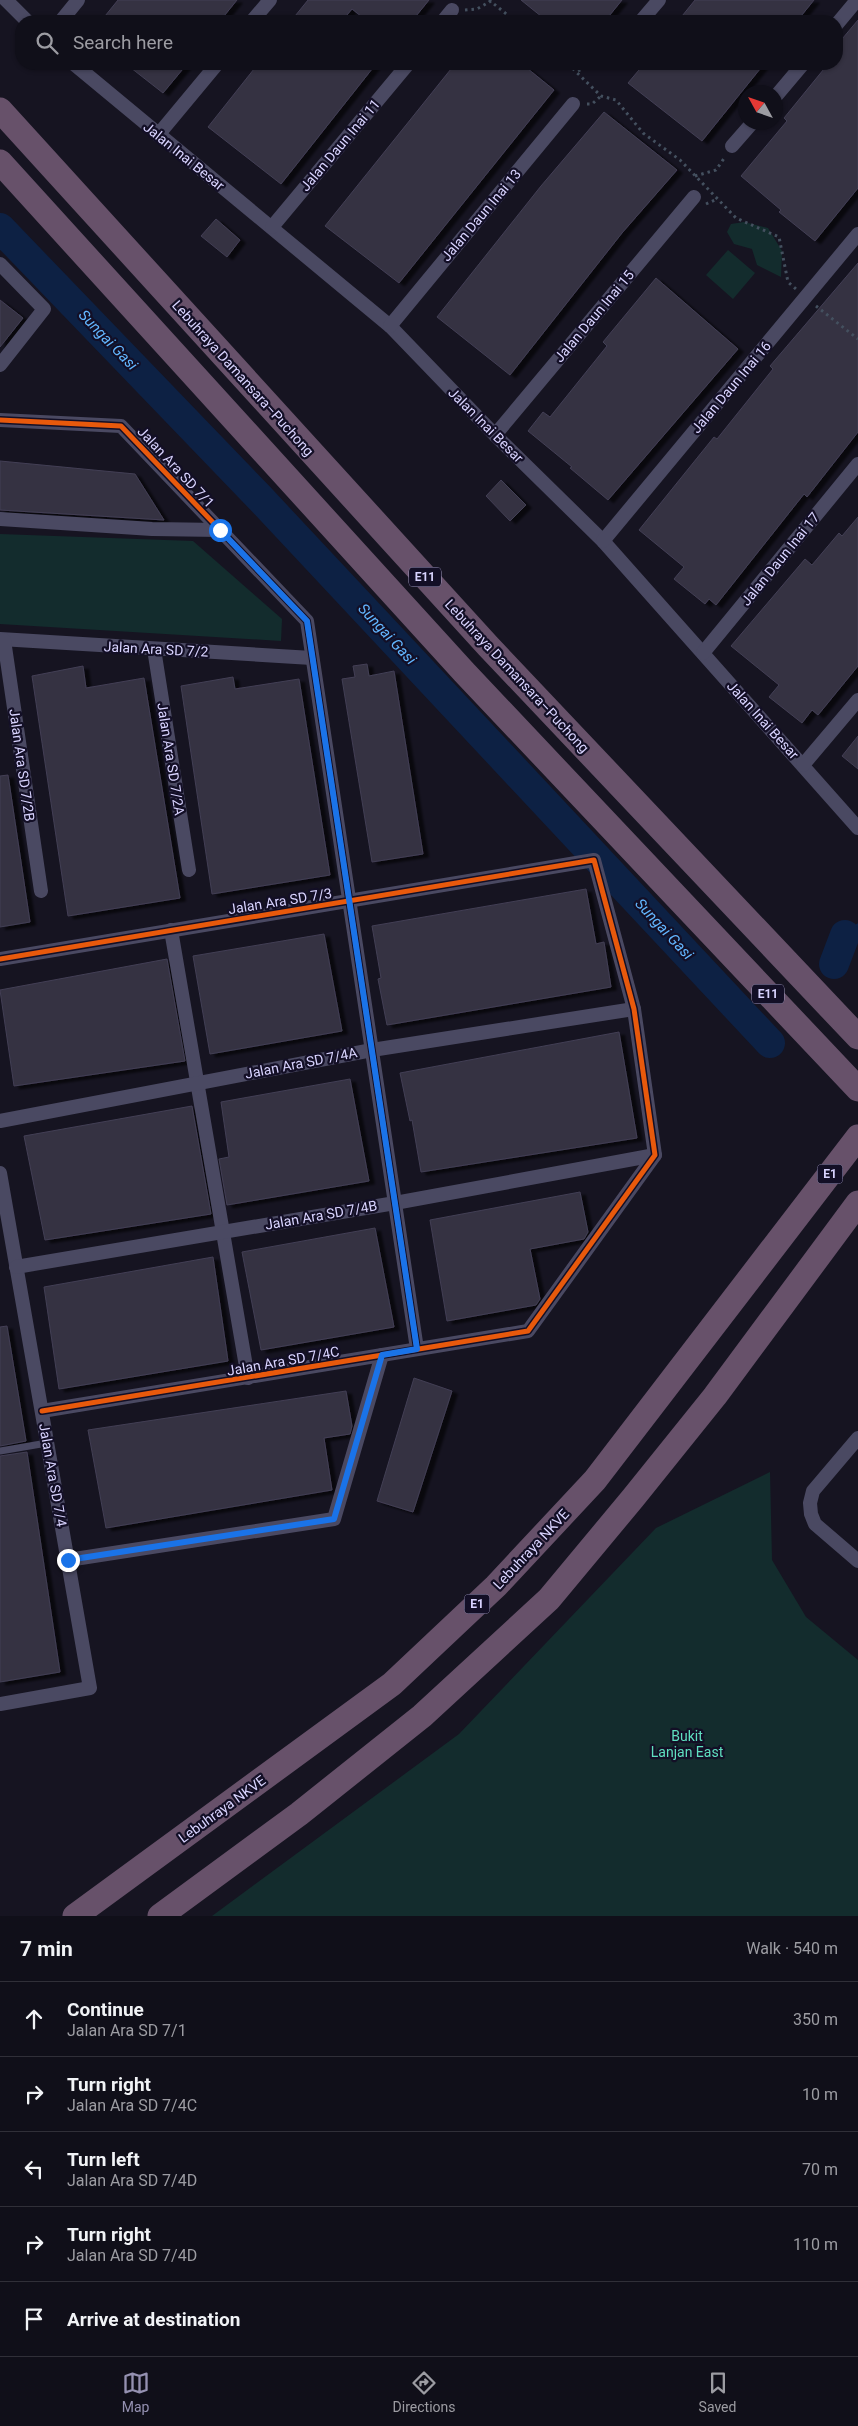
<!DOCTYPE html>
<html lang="en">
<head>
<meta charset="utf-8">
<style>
  :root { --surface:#100f19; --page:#191822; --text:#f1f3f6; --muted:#9c9ca2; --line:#302f38; --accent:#9591b1 }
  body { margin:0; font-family:Roboto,sans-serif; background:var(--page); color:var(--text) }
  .compass { position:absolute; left:738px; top:85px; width:45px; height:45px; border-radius:50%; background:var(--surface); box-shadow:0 1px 4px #0004; rotate:310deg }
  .stop { position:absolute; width:15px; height:15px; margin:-11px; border:4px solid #1a73e8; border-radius:50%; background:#fff }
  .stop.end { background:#1a73e8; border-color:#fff; box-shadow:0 1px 5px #0008 }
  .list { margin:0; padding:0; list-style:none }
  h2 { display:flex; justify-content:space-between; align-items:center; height:65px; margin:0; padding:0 20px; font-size:21px }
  h2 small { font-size:16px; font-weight:400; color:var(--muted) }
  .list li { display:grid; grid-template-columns:32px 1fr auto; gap:15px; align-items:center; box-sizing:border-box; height:75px; padding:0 20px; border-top:1px solid var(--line) }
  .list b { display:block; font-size:19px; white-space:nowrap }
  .list p { margin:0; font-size:16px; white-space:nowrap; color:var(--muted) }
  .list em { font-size:16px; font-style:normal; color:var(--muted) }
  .icon { flex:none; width:28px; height:28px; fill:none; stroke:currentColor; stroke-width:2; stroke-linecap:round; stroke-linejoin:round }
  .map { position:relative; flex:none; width:858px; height:1916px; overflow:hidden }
  .search { position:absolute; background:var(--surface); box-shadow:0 1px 4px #0004; left:15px; right:15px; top:15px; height:55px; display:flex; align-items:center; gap:12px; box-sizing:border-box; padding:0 18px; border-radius:20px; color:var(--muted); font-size:19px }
  .sheet { height:440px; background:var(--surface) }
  nav { display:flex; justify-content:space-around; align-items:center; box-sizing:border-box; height:70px; border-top:1px solid var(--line); background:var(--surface); font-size:14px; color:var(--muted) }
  nav a { display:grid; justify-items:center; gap:2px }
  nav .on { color:var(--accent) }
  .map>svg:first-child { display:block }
</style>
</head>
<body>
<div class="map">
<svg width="858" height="1916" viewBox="0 0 858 1916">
  <defs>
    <filter id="shadow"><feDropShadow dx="5.5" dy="3" stdDeviation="1" flood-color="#0009"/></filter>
  </defs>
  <rect width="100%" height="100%" fill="#161421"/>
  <g fill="#132c2d">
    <path d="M744 222 768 228 782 251 781 277 757 265 752 249 734 244 727 232 731 224Z"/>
    <path d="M728 250 755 273 733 299 706 275Z"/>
    <path d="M0 534 193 541 282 619 281 641 0 624Z"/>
    <path d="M770 1472 772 1560 806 1617 858 1660V1916H212L459 1734 656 1528Z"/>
  </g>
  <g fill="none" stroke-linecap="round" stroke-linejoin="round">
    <path stroke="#0d2144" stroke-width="5" d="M845 935 858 926"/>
    <g stroke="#0d2144" stroke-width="30">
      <path d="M0 228 259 497 770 1043"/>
      <path d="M834 964 845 935"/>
    </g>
  </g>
  <g fill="#343243" stroke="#433f54" filter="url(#shadow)">
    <path d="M118 0H237L220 21H101Z"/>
    <path d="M308 0H429L412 21H367L352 9 342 21H291Z"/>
    <path d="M521 0H622L605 21H547Z"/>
    <path d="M695 0H814L797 21H678Z"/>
    <path d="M858 20V188L815 241 779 212 781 210 741 176 787 121 784 118 828 64H837V45Z"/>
    <path d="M126 64H187L163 93Z"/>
    <path d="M258 64H376L281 184 208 127Z"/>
    <path d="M455 64H522L554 90 399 283 325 226Z"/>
    <path d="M644 64H764L702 141 628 83Z"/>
    <path d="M604 112 677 170 622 233 510 375 437 317 541 186Z"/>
    <path d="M216 219 240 240 227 257 201 236Z"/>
    <path d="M858 263V432L807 497 804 494 716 605 709 599 705 604 674 579 684 567 639 530 714 437 717 439 773 369 770 366Z"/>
    <path d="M656 278 738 349 608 500 570 468 572 467 528 431 543 412 550 417 607 346 603 342Z"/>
    <path d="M0 300 23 318 0 347Z"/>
    <path d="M0 461 135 474 164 520 0 510Z"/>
    <path d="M501 480 526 505 510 521 486 496Z"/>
    <path d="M858 517V666L818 715 812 710 802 723 769 697 779 685 731 646 805 559 812 565 839 533 842 536Z"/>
    <path d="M367 664 369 676 394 671 423 854 372 862 342 679 355 677 353 666Z"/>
    <path d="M83 666 86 688 144 678 180 898 68 916 32 676Z"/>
    <path d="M233 677 235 689 299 679 330 875 212 894 181 686Z"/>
    <path d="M858 736V769L842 756Z"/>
    <path d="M8 775 30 922 0 927V776Z"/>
    <path d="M586 889 596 944 604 942 611 987 387 1025 378 979 381 978 372 926Z"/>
    <path d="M324 934 342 1031 210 1054 193 956Z"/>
    <path d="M167 959 185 1061 14 1086 0 990Z"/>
    <path d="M619 1032 637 1138 421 1172 412 1120 410 1121 400 1073Z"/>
    <path d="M350 1079 369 1181 227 1205 219 1159 229 1157 221 1102Z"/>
    <path d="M192 1106 211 1214 45 1240 24 1136Z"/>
    <path d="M580 1192 588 1232 584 1239 530 1249 540 1299 536 1305 447 1321 430 1220Z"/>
    <path d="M375 1228 394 1327 261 1350 242 1252Z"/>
    <path d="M213 1257 228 1361 59 1389 44 1287Z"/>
    <path d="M7 1326 26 1441 0 1446V1327Z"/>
    <path d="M414 1378 452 1391 413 1512 377 1501Z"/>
    <path d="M346 1391 352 1426 350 1434 324 1438 332 1490 106 1528 88 1430Z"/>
    <path d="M27 1452 60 1672 0 1682V1456Z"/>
  </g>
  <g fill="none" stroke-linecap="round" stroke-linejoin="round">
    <g stroke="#44505f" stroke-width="3" stroke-dasharray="2.5 4" stroke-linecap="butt">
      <path d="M489 0 515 21"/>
      <path d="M465 10 477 9 491 1"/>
      <path d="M568 64 601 96 616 100 643 133 680 160 736 218 779 237 788 282 796 289"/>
      <path d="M578 71 593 64"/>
      <path d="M587 104H592L601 96"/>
      <path d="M695 176 716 170 725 157"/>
      <path d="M706 204 717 199"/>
      <path d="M816 306 858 339"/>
    </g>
    <path stroke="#4a4962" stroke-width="7" d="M0 1451 47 1443"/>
    <g stroke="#4a4962" stroke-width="14">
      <path d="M6 0 27 21"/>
      <path d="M61 21 78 0"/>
      <path d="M252 21 270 0"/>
      <path d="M443 21 452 10"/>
      <path d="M641 21 659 0"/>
      <path d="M837 24 857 0"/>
      <path d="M74 64 390 326 495 435 603 541 858 828"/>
      <path d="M776 96 803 64"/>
      <path d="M158 135 217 64"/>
      <path d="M732 146 753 122"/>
      <path d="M272 227 408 64"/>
      <path d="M0 264 44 309 0 365"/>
      <path d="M390 326 573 104"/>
      <path d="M0 420 121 426 307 621 417 1349"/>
      <path d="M495 435 694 197"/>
      <path d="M0 519 152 529 220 530"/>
      <path d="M603 541 858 234"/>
      <path d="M0 639 312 658"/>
      <path d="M4 640 41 891"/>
      <path d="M154 649 189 870"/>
      <path d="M703 653 858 464"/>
      <path d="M803 765 858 700"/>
      <path d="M171 930 248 1378"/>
      <path d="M0 959 594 860 634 1009 655 1155 528 1331 42 1411"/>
      <path d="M0 1121 372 1050 634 1009"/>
      <path d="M0 1173 90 1688 0 1704"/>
      <path d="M16 1267 395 1203 655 1155"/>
      <path d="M858 1438 813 1491 810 1503 811 1514 815 1524 858 1561"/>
      <path d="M68 1560 334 1519 382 1355"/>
    </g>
    <g stroke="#67516a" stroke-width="25">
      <path d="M0 110 488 646 858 1037"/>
      <path d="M0 162 464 672 858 1089"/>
      <path d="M75 1916 392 1684 496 1586 595 1480 858 1137"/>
      <path d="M160 1916 299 1814 422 1716 549 1599 633 1498 715 1396 858 1203"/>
    </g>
    <g stroke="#130f26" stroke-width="8">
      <g id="cycleway">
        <path d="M0 420 121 426 307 621 417 1349"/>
        <path d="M0 959 594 860 634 1009 655 1155 528 1331 42 1411"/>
      </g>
    </g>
    <use href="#cycleway" stroke="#e8590c" stroke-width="5"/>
  </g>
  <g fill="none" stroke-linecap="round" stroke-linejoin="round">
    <path stroke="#1a73e8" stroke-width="6" d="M68 1560 334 1519 382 1355 417 1349 307 621 220 530"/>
  </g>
  <g text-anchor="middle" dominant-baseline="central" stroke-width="4.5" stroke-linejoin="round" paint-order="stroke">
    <g fill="#130f26" stroke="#9e99be" stroke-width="1">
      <rect x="409" y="567.5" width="32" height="19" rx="4"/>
      <rect x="752" y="984.5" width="32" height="19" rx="4"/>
      <rect x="817.5" y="1164.5" width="25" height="19" rx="4"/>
      <rect x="464.5" y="1594.5" width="25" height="19" rx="4"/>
    </g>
    <g font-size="12" font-weight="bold" fill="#d9d4ff">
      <text x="425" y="577">E11</text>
      <text x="768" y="994">E11</text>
      <text x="830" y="1174">E1</text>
      <text x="477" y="1604">E1</text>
    </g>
    <g font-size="14" fill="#d9d4ff" stroke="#130f26">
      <text transform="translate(340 145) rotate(-50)">Jalan Daun Inai 11</text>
      <text transform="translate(184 156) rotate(39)">Jalan Inai Besar</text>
      <text transform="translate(481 215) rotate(-50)">Jalan Daun Inai 13</text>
      <text transform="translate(594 316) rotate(-50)">Jalan Daun Inai 15</text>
      <text transform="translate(243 378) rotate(48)">Lebuhraya Damansara–Puchong</text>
      <text transform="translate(731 387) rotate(-50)">Jalan Daun Inai 16</text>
      <text transform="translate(486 425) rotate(45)">Jalan Inai Besar</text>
      <text transform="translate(176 467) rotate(47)">Jalan Ara SD 7/1</text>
      <text transform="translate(780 559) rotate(-51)">Jalan Daun Inai 17</text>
      <text transform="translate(156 649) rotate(3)">Jalan Ara SD 7/2</text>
      <text transform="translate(517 676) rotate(47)">Lebuhraya Damansara–Puchong</text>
      <text transform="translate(763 720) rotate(48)">Jalan Inai Besar</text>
      <text transform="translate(171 759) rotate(81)">Jalan Ara SD 7/2A</text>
      <text transform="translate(22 765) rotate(82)">Jalan Ara SD 7/2B</text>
      <text transform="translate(280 901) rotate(-9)">Jalan Ara SD 7/3</text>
      <text transform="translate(301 1063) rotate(-11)">Jalan Ara SD 7/4A</text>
      <text transform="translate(321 1215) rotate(-10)">Jalan Ara SD 7/4B</text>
      <text transform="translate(283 1361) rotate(-10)">Jalan Ara SD 7/4C</text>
      <text transform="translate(53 1475) rotate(80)">Jalan Ara SD 7/4</text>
      <text transform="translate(531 1549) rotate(-47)">Lebuhraya NKVE</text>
      <text transform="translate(222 1809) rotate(-36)">Lebuhraya NKVE</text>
    </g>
    <g font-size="14" fill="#5fe0c0" stroke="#130f26">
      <text x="687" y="1736">Bukit<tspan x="687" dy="16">Lanjan East</tspan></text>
    </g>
    <g font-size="15" font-style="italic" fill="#62b6ff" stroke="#130f26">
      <text transform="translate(108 340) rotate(46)">Sungai Gasi</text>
      <text transform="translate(387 634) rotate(47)">Sungai Gasi</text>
      <text transform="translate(664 929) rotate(47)">Sungai Gasi</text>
    </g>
  </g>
</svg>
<svg class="compass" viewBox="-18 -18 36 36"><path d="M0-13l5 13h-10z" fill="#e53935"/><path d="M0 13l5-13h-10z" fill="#9c9ca2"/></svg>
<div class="stop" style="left:220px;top:530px"></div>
<div class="stop end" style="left:68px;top:1560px"></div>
<div class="search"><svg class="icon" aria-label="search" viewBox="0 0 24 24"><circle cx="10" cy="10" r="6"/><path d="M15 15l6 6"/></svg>Search here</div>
</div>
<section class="sheet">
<h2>7 min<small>Walk · 540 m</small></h2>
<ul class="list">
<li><svg class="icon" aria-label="ahead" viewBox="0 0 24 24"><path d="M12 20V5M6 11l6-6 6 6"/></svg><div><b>Continue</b><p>Jalan Ara SD 7/1</p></div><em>350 m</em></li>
<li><svg class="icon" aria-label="right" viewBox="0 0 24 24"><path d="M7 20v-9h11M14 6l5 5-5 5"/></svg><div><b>Turn right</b><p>Jalan Ara SD 7/4C</p></div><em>10 m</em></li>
<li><svg class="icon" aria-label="left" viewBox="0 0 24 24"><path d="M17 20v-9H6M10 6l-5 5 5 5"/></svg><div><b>Turn left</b><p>Jalan Ara SD 7/4D</p></div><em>70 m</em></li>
<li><svg class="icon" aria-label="right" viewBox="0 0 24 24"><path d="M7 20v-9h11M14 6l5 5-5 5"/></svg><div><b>Turn right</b><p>Jalan Ara SD 7/4D</p></div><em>110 m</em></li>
<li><svg class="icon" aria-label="arrive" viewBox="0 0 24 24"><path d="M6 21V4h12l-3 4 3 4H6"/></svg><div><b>Arrive at destination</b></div></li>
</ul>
</section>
<nav>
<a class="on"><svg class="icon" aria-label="map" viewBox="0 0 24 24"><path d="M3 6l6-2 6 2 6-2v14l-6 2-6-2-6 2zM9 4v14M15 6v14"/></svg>Map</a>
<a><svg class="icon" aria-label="directions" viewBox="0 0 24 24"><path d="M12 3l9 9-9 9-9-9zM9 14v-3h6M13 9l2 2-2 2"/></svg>Directions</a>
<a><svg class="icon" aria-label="saved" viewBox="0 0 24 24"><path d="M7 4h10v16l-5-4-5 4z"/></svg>Saved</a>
</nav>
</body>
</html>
